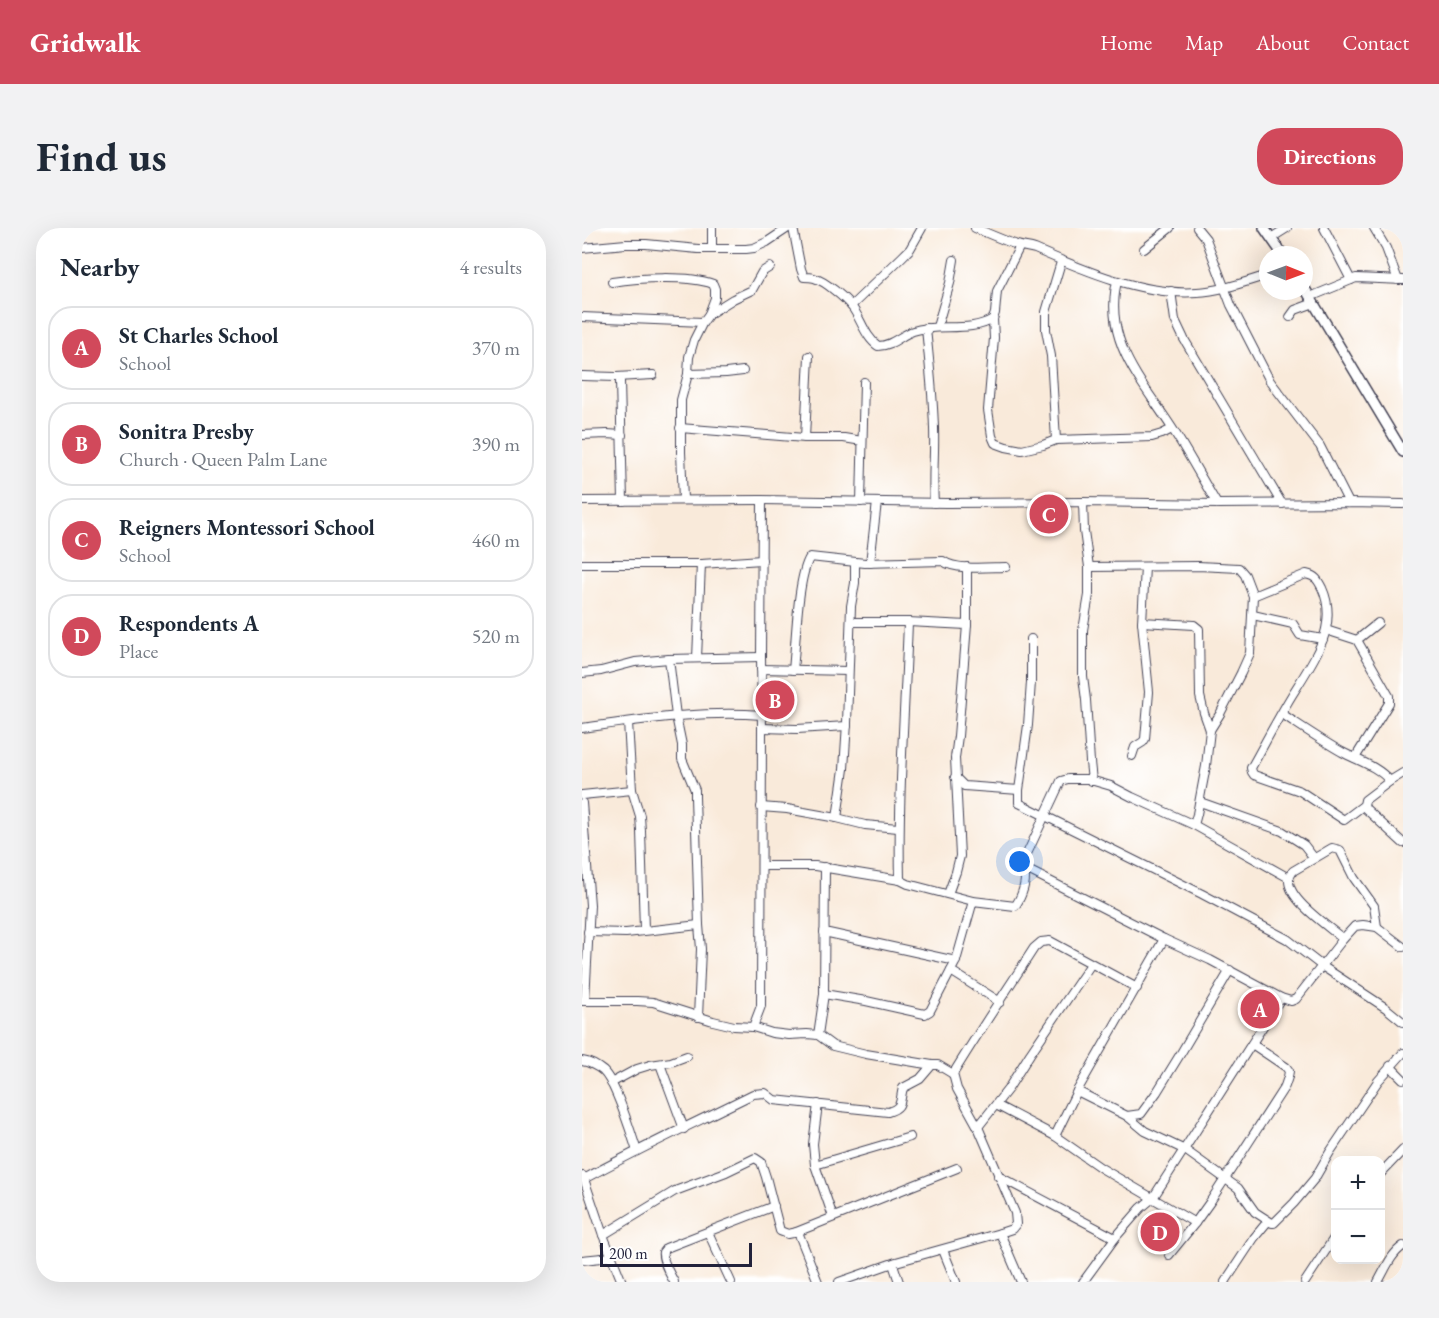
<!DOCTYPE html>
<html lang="en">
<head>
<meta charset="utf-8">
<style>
  :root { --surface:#fff; --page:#f2f2f3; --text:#1f2937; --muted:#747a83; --line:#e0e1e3; --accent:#d1495b }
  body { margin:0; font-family:"EB Garamond",serif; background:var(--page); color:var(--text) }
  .controls { position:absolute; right:18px; bottom:18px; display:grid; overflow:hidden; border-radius:12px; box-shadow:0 6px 24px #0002 }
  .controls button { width:54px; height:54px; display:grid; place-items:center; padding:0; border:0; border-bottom:2px solid var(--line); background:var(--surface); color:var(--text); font:30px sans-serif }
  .compass { position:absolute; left:677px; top:18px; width:54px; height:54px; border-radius:50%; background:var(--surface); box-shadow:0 6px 24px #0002; rotate:91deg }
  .scale { position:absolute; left:18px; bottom:15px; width:152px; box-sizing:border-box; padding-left:6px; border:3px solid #22223b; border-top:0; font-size:16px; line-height:21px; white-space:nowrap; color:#22223b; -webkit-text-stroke:4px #fff; paint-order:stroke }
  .you { position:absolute; left:438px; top:634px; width:21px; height:21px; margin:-15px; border:4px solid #fff; border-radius:50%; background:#1a73e8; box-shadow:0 0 0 9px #1a73e833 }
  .badge { display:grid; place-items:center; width:39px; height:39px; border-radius:50%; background:var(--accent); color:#fff; font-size:20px; font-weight:700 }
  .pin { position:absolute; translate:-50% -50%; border:3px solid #fff; box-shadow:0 2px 6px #0006 }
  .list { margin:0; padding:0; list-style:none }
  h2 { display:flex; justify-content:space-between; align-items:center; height:78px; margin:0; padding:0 24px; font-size:26px }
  h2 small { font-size:20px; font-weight:400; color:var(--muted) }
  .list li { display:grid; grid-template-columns:39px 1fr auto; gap:18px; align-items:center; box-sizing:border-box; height:84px; margin:0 12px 12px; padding:0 12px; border:2px solid var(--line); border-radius:24px }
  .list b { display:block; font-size:22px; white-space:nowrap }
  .list p { margin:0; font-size:20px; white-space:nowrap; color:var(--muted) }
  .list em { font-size:20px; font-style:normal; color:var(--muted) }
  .map { position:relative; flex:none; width:821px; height:1054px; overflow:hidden; border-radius:24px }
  header { display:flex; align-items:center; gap:36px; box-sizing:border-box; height:84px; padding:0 30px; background:var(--accent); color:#fff }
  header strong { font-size:28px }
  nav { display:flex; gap:33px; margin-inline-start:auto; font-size:21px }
  .intro { display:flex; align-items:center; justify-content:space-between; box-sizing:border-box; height:144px; padding:0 36px }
  h1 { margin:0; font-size:42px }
  .button { padding:15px 27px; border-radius:24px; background:var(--accent); color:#fff; font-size:21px; font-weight:700 }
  main { display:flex; gap:36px; padding:0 36px }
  aside { flex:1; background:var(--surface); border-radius:24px; box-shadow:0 6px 24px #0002 }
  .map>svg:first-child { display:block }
</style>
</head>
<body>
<header>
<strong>Gridwalk</strong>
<nav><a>Home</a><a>Map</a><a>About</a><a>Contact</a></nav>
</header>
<div class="intro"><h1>Find us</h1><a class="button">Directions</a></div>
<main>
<aside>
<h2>Nearby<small>4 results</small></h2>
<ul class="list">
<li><span class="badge">A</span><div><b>St Charles School</b><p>School</p></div><em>370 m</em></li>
<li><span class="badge">B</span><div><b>Sonitra Presby</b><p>Church · Queen Palm Lane</p></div><em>390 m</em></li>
<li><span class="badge">C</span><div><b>Reigners Montessori School</b><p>School</p></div><em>460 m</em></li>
<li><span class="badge">D</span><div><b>Respondents A</b><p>Place</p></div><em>520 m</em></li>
</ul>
</aside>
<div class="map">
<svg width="821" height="1054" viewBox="0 0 821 1054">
  <rect width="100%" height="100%" fill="#fff"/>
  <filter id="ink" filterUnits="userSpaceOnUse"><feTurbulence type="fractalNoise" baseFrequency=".0167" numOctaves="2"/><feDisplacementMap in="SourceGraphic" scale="12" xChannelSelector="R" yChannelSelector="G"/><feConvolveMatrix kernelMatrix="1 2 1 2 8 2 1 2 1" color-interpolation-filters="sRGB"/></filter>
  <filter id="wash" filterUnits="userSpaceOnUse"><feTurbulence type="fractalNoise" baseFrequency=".008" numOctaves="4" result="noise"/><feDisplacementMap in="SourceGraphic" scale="24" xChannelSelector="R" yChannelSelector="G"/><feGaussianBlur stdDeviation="1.35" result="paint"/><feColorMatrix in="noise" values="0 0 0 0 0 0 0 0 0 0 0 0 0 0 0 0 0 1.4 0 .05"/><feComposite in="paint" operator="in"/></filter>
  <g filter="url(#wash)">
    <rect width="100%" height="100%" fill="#f9eada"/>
  </g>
  <g filter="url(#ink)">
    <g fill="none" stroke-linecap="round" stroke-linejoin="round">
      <g stroke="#424053" stroke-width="10">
        <g id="minor">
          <path d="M211 0 219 41 222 49C225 49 229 49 232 50 243 53 263 70 270 79 279 91 283 109 296 118 310 118 319 107 331 103 357 95 388 105 411 91"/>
          <path d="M393 0C407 6 421 12 435 17 441 19 447 19 453 21 501 42 562 68 615 64 639 63 663 54 686 47"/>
          <path d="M615 0 624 11 649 77 688 153 738 218 767 275"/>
          <path d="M742 0 769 52"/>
          <path d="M792 0 804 20 816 52"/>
          <path d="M689 10 705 0"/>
          <path d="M438 18 415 63 413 85 411 91 412 110 406 182 410 208 413 215 424 219 440 222 461 217 474 212 570 209 580 206 590 201"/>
          <path d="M0 20 44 16H64L116 21H164L172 20 185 14 206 0"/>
          <path d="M130 20V0"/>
          <path d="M562 21 588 0"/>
          <path d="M535 53C521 114 560 153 590 200 606 225 620 251 635 276"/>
          <path d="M30 54C56 50 106 47 131 56L133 61V70L127 86 121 94 112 112 107 129 106 146 99 172V224L101 272"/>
          <path d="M589 63 593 92 602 111 700 276"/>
          <path d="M728 69 774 50 821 52"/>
          <path d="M269 78 320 29 328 21 340 0"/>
          <path d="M127 86 151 71 170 62 180 44 188 39"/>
          <path d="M0 89 121 94"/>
          <path d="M708 89 713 82 732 75"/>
          <path d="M355 99 368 55 372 32"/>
          <path d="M344 100C347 133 351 166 352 200 353 225 350 250 352 275"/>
          <path d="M106 146 144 145 161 143"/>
          <path d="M0 148 34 149 37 150 38 153 41 273"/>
          <path d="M34 149 71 147"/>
          <path d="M98 200 223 210H262L280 213"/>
          <path d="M0 207 25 206 40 207"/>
          <path d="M223 210 227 128"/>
          <path d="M474 212 469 128 464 102V84L479 34"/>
          <path d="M0 273 180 272 364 275 501 274 635 276 767 275 821 276"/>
          <path d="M279 274 282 154"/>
          <path d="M501 274 502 303 507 339V367L501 402V449L504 472 508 534 510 553"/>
          <path d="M288 335 295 274"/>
          <path d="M0 336H119L180 332"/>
          <path d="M507 339 616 338 657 340 663 347 671 368 668 425 659 445 638 486 628 502 624 538 615 586 612 597"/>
          <path d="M671 368 724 346C734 348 736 352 740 360 746 373 747 387 744 401 740 421 721 449 710 467 696 490 683 515 669 540L670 544 672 547 718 563 762 592 782 577 783 572 808 553 821 545"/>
          <path d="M671 387 711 396 718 407 741 411"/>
          <path d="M269 394H326L385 397"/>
          <path d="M560 394 612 397 617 401 618 468 622 485 628 502"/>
          <path d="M744 402 775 412 807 468V475L773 530"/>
          <path d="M449 411V454L446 497 437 562V575L620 666 705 711 740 738 804 780 821 794"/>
          <path d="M775 412 796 395"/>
          <path d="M115 430 119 336"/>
          <path d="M87 431 94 488 100 517V531L113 562V569L117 697 119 721 116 789"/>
          <path d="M179 441 266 443"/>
          <path d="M211 442C214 416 215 349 228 329L283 335 361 333C374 343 408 339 424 339"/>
          <path d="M0 445 19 443 53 434 87 431 179 429"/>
          <path d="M700 486C720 499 739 512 760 524 777 533 795 538 808 553"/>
          <path d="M46 494 50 562 58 588 59 603 62 702"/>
          <path d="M0 500C59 492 120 482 180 487"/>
          <path d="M180 500 215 501 265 498"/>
          <path d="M550 528 553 519 561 514 563 511 567 464 560 394 563 339"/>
          <path d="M373 549 382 558 437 562"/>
          <path d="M0 567 50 562"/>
          <path d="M618 574 700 603 722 617 732 630"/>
          <path d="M0 575 8 677 3 773"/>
          <path d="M782 577 784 581 821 615"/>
          <path d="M179 579 205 581 255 590 283 597 316 600"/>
          <path d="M255 590 262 541 265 495 269 378 273 355V335"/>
          <path d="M180 638H233L318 652 326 656 391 673 433 678C438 672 443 659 443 650 443 643 441 638 443 630L479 553 486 551H505L529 558 550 569 612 597 707 650"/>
          <path d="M442 640 582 711 628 732 699 770 709 773 714 771 761 711 773 698 781 697 795 699 821 719"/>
          <path d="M318 652C316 566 323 480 326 394"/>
          <path d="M366 666 374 644 378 628 373 530 376 508 385 397V339"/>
          <path d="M6 704 44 705 117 697"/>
          <path d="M242 704 374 733"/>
          <path d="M761 711C747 699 706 672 707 652 707 648 709 647 711 643L750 620 758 622 772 650 792 678 795 699"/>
          <path d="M369 743 418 774"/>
          <path d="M242 766 284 773 338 785 343 786 348 783 374 733 391 673"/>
          <path d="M0 773H55L71 774 131 793 152 798 171 799 190 805 207 807 225 806 236 807 251 818 284 826 350 837"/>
          <path d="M171 799 179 778 180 500 179 429 180 272"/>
          <path d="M236 807 242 766 243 639"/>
          <path d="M0 833C7 834 16 839 21 843 34 855 49 905 55 923"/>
          <path d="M78 836 102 901"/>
          <path d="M808 838 821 851"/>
          <path d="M371 846C397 803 425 762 452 720L459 714 468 713 555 760"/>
          <path d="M29 855 55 841 68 837 89 834 105 828"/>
          <path d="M495 863 545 888 563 903 603 922 656 960 673 984 690 995H692L712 975 733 950 748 924 796 853 821 825"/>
          <path d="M236 876 231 916 233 937 251 989"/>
          <path d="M414 877 473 908 519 940 613 995"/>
          <path d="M545 888 559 886 575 864 599 825 648 742"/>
          <path d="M396 899 426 861 448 826 509 736"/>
          <path d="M473 908 495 863 582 711"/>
          <path d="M233 937 328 909"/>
          <path d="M798 946 821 922"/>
          <path d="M1 948 21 1007 40 1054"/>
          <path d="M416 948 533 1010"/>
          <path d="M2 951C58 920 115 894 171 866L183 865 192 872 306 884C322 879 317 873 321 860L338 851 350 837H356L371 846 375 861 396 899 433 985 434 996 430 1001 418 1005 314 1034 257 1054"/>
          <path d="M126 1004 149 1054"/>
          <path d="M212 1005 375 940"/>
          <path d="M418 1005 439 1054"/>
          <path d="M21 1007 93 963 144 944 173 930 179 934 184 949 198 1003 206 1006 216 1004 236 1054"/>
          <path d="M361 1022 374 1054"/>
          <path d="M587 1027 613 995 628 974 703 858 706 849 707 843 704 839 670 816"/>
          <path d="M0 1032 30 1029"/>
          <path d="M311 1036 317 1054"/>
          <path d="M92 1054C89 1048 79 1031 81 1024 82 1023 83 1022 84 1020L192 978"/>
          <path d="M501 1054 533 1010 559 980 571 970 699 770"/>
          <path d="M643 1054 672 1010 686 993"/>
          <path d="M723 1054 754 1007"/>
          <path d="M796 1054C803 1042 809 1026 821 1018"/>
        </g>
      </g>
      <g stroke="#424053" stroke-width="12">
        <g id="major">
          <path d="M682 0 701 27"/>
          <path d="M722 59 821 224"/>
        </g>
      </g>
      <use href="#minor" stroke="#fff" stroke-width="8"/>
      <use href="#major" stroke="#fff" stroke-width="9"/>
    </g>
  </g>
</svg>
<div class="controls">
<button>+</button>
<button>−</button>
</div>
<svg class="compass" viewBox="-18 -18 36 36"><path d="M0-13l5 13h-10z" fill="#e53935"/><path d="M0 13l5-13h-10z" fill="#747a83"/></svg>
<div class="scale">200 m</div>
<div class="you"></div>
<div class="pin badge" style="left:678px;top:781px">A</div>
<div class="pin badge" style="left:193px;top:472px">B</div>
<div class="pin badge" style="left:467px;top:286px">C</div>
<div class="pin badge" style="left:578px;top:1004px">D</div>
</div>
</main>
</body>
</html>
